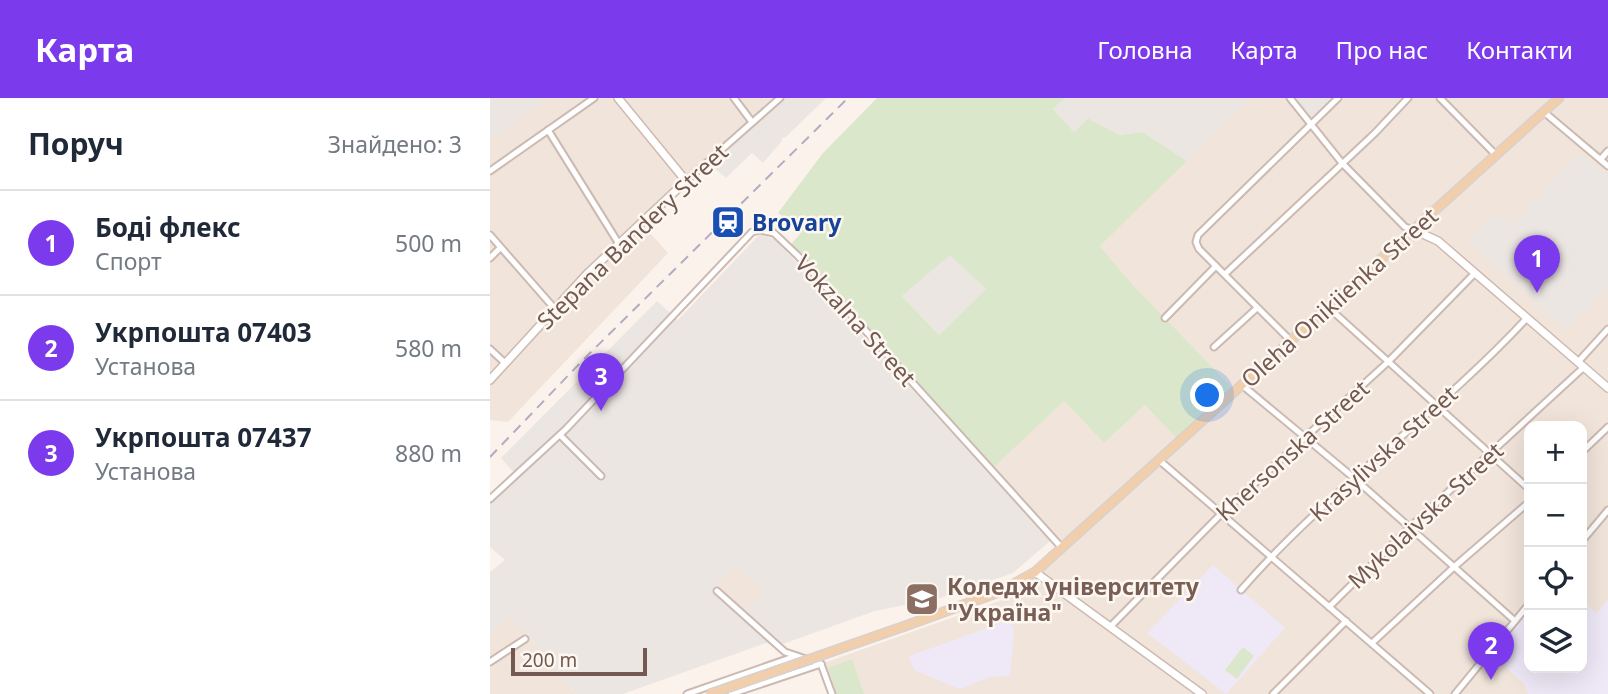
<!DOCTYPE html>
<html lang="uk">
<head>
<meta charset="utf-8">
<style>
  :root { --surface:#fff; --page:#f2f2f3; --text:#1f2937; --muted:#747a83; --line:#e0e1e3; --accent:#7c3aed }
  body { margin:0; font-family:"Noto Sans",sans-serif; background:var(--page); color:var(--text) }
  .controls { position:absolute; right:21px; bottom:21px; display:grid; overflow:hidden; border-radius:14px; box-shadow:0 7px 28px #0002 }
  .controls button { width:63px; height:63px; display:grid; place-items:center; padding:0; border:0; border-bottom:2px solid var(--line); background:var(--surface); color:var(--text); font:35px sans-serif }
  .scale { position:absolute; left:21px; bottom:18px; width:136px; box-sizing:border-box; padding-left:7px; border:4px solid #735951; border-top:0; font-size:19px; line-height:24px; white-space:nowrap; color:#735951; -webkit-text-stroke:5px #fdf7f1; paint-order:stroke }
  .you { position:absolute; left:718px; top:298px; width:24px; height:24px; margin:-18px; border:5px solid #fff; border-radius:50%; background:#1a73e8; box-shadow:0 0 0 10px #1a73e833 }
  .badge { display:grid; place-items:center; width:46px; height:46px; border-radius:50%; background:var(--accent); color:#fff; font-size:23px; font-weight:700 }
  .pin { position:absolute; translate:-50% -58px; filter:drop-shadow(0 2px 4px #0008) }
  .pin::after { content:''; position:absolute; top:37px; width:24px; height:21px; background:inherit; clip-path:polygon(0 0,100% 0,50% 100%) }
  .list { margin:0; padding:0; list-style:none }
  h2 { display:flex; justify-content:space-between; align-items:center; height:91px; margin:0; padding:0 28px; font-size:30px }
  h2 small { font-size:23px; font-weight:400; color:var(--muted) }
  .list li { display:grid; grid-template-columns:46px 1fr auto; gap:21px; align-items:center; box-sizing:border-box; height:105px; padding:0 28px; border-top:2px solid var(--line) }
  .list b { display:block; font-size:26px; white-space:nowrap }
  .list p { margin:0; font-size:23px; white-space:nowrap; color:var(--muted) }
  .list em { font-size:23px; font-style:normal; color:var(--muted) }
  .icon { flex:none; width:38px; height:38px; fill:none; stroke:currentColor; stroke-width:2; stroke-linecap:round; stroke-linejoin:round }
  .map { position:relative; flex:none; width:1118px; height:596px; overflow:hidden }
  header { display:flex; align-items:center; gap:42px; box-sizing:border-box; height:98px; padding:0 35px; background:var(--accent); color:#fff }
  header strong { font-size:33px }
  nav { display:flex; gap:38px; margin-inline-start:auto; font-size:24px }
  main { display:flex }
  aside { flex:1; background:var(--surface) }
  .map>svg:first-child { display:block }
</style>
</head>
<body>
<header>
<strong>Карта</strong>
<nav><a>Головна</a><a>Карта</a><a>Про нас</a><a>Контакти</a></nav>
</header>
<main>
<aside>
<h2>Поруч<small>Знайдено: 3</small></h2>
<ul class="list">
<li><span class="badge">1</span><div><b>Боді флекс</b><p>Спорт</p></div><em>500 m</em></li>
<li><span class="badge">2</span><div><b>Укрпошта 07403</b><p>Установа</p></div><em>580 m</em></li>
<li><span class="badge">3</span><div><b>Укрпошта 07437</b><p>Установа</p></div><em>880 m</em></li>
</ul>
</aside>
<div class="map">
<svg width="1118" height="596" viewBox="0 0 1118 596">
  <rect width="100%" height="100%" fill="#fbf3eb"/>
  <g fill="#f1e4da" fill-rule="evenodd">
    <path d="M0 0H290L152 126 178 155 18 324 0 322Z"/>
    <path d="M761 0H1118V596H342L331 566 515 501 509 494 520 489 571 450 501 371 574 303 614 345 655 307 744 293 642 186 610 148ZM1039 328H1092V570H1039Z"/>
    <path d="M247 469 274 494 253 512 223 489Z"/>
    <path d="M20 519 39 538 86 596H0V534Z"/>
  </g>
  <g fill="#ece6e3">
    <path d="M0 0H57L0 41Z"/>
    <path d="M290 0H336L296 39 292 40V43L273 65 262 55 236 80 217 64Z"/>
    <path d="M575 0H761L697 63 653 34 629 37 598 20 584 34 563 11Z"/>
    <path d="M800 0H848L821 26Z"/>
    <path d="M1090 54 1118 78V190L1075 232 978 142 1006 114 1022 128Z"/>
    <path d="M270 136 286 142 560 443 523 475 450 500 385 513 293 546 253 512 274 494 247 469 224 490 279 544 133 596H86L39 538 20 519 0 534V474L15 462 0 449V403L26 377 11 360 167 203 188 222Z"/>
    <path d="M460 156 496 191 449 237 412 198Z"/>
  </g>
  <g fill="#efe8f7">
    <path d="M723 467 795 530 736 596 657 535Z"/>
    <path d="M1118 501V596H1038L1034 586 1003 557 1039 512V570H1092V508L1094 505 1107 515Z"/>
    <path d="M520 522 524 534 520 578 500 579 470 591 424 572 419 558Z"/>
  </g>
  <g fill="#dae7cb" fill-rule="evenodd">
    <path d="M387 0H575L563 11 584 34 598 20 629 37 653 34 697 63 610 148 642 186 745 293 690 343 655 307 614 345 574 303 504 369 301 146 310 136 304 126 288 115 333 55ZM460 157 496 191 449 237 412 198Z"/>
    <path d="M753 549 764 558 747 581 735 572Z"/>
    <path d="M362 561 374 596H347L338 570Z"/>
  </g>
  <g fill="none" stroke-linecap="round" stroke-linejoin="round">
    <g stroke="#ccbab2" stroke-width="9">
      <g id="street">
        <path d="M244 0 262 24"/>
        <path d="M800 0 852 65 915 129 924 132"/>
        <path d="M950 0 1006 57"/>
        <path d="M1054 14 1118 68"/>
        <path d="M58 32 129 146"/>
        <path d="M1111 61 1118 53"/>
        <path d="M0 73 104 0"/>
        <path d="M196 83 290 0"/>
        <path d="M0 137 64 210"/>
        <path d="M0 160 10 150"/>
        <path d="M735 176 885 35 918 0"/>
        <path d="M838 209 1039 391"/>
        <path d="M675 220 726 168"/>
        <path d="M800 242 709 151 706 144 708 137 848 0"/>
        <path d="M724 249 767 210"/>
        <path d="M0 251 15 265"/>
        <path d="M1088 264 1118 231"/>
        <path d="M752 287 864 380 1025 523"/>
        <path d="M70 337 111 378"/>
        <path d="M1092 354 1118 329"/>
        <path d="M669 362 940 596"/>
        <path d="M0 401 76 331 262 134 270 132 284 135 308 158 572 450"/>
        <path d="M1092 443 1118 412"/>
        <path d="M751 492C838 392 948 316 1037 220"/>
        <path d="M227 493 295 554 331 566"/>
        <path d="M839 509 919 430 1094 269"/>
        <path d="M620 529 731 416 898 264 985 175"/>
        <path d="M882 545 964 469 1039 404"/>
        <path d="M0 564 35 541"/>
        <path d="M331 566 342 596"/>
        <path d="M197 596 306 558"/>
        <path d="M241 596 331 566"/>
        <path d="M783 596 856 523"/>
        <path d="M965 596 1039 506"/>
      </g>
    </g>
    <g stroke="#cebab0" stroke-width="10">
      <g id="secondary">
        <path d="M924 132 948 143 1118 290"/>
        <path d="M0 282 97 176 196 83 128 0"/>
        <path d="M545 474 712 596"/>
      </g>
    </g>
    <g stroke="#d8d1ce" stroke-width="11">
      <path id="primary" d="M415 528 509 494 545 474 1069 0"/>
    </g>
    <use href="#street" stroke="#fff" stroke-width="5"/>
    <use href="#secondary" stroke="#fff" stroke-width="7"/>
    <use href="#primary" stroke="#f1cfac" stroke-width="8"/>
    <path stroke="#b5aac4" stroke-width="2" stroke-dasharray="10 7" stroke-linecap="butt" d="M0 359 93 262 358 0"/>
    <g stroke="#d8d1ce" stroke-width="11" stroke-linecap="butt">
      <path id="primary-bridge" d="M220 596 415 528"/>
    </g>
    <use href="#primary-bridge" stroke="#f1cfac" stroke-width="8"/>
  </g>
  <defs>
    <g id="station-square" transform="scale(1.75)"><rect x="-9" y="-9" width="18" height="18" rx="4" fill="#1a4fb4" stroke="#fdf7f1"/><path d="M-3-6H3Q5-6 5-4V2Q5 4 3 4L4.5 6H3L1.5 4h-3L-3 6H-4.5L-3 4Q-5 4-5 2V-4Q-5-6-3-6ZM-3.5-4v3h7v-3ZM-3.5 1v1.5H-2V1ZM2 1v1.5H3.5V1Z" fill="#fff"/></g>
    <g id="university-square" transform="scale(1.75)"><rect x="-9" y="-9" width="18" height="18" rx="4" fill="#8d6e63" stroke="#fdf7f1"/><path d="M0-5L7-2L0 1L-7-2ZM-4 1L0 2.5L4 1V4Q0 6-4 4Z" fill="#fff"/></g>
  </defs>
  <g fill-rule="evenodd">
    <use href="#station-square" x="238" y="124"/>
    <use href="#university-square" x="432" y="501"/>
  </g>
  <g text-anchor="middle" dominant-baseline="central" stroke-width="5" stroke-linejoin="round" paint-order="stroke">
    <g font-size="23" font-weight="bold" fill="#164399" stroke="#fdf7f1" text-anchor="start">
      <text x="262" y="124">Brovary</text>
    </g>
    <g font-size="23" fill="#735951" stroke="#fdf7f1">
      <text transform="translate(142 138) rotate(-44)">Stepana Bandery Street</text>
      <text transform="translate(849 199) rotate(-42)">Oleha Onikiienka Street</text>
      <text transform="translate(366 222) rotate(48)">Vokzalna Street</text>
      <text transform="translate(802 352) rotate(-42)">Khersonska Street</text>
      <text transform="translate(893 355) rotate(-42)">Krasylivska Street</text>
      <text transform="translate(935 417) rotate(-43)">Mykolaivska Street</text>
    </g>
    <g font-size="23" font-weight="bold" fill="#785e54" stroke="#fdf7f1" text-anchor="start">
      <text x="457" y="488">Коледж університету<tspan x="457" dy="26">"Україна"</tspan></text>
    </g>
  </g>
</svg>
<div class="controls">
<button>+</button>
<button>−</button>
<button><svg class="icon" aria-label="locate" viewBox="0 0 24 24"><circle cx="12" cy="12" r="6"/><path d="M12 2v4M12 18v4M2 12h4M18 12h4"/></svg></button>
<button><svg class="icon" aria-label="layers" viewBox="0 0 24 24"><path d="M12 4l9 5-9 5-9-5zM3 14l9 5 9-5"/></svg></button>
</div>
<div class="scale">200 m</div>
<div class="you"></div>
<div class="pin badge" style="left:1047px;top:195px">1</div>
<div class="pin badge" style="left:1001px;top:582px">2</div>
<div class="pin badge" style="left:111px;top:313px">3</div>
</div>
</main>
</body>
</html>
